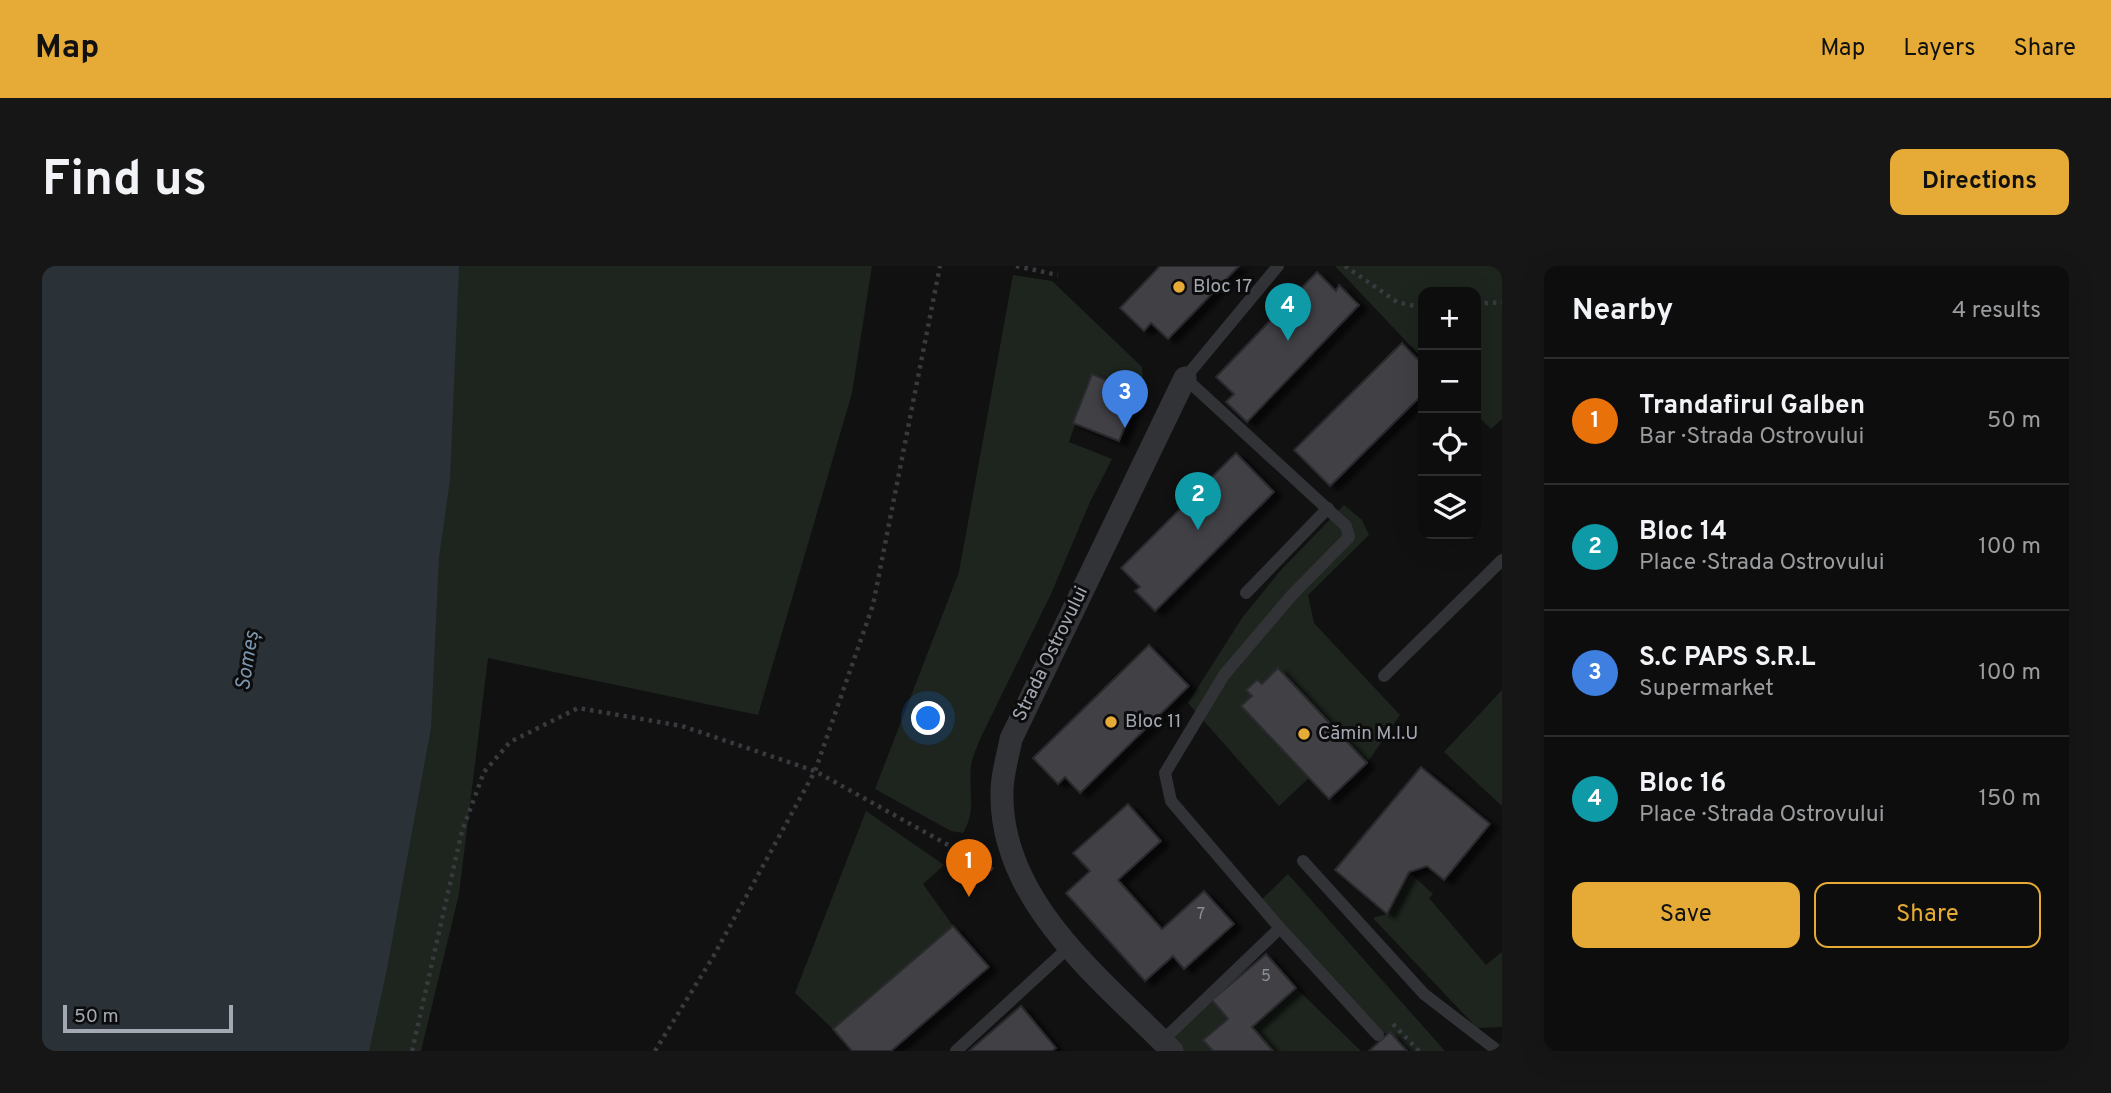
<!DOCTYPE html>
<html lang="en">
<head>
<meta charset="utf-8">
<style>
  :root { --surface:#0d0d0e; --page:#161617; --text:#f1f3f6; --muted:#9a9c9e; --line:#2d2d2e; --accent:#e5ab36 }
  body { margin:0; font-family:Overpass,sans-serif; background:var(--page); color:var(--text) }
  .controls { position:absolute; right:21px; top:21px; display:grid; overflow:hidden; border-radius:14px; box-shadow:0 7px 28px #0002 }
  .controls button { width:63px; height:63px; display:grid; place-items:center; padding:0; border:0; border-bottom:2px solid var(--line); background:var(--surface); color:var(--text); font:35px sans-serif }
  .scale { position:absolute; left:21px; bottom:18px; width:170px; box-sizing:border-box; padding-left:7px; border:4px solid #a3a8b2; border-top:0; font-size:19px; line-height:24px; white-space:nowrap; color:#a3a8b2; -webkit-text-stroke:5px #0c0c0d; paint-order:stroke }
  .you { position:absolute; left:887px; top:453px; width:24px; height:24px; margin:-18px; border:5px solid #fff; border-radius:50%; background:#1a73e8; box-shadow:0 0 0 10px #1a73e833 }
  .badge { display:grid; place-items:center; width:46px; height:46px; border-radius:50%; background:var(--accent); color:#fff; font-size:23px; font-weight:700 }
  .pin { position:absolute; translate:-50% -58px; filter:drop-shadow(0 2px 4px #0008) }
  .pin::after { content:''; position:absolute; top:37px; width:24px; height:21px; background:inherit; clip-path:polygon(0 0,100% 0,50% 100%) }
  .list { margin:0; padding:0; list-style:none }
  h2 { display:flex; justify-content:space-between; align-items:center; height:91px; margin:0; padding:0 28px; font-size:30px }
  h2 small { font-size:23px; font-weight:400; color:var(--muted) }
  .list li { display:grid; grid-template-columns:46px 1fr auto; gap:21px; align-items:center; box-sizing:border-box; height:126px; padding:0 28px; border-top:2px solid var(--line) }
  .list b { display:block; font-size:26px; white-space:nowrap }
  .list p { margin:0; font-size:23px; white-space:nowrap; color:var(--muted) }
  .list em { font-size:23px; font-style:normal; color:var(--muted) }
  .actions { display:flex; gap:14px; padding:21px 28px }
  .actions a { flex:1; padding:16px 0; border:2px solid var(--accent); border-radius:14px; text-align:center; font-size:24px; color:var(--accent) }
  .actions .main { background:var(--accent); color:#111 }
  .icon { flex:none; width:38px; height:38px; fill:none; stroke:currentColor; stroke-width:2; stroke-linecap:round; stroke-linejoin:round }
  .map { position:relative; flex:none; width:1460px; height:785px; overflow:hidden; border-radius:14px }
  header { display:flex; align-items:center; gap:42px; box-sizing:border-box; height:98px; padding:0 35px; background:var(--accent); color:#111 }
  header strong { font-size:33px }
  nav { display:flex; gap:38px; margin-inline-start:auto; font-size:24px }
  .intro { display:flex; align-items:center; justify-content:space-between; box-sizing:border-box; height:168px; padding:0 42px }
  h1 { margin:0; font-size:49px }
  .button { padding:18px 32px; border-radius:14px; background:var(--accent); color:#111; font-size:24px; font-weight:700 }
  main { display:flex; gap:42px; padding:0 42px }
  aside { flex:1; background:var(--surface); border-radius:14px; box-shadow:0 7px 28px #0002 }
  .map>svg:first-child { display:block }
</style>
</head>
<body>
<header>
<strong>Map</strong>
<nav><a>Map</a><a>Layers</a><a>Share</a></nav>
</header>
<div class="intro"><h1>Find us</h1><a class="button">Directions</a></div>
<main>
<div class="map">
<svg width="1460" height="785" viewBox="0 0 1460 785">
  <defs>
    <filter id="shadow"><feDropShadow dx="8" dy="4.5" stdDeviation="2" flood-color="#0009"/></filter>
  </defs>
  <rect width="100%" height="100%" fill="#111112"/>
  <g fill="#1d251e">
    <path d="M0 0H830L810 127 716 449 446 392 417 628 379 785H0Z"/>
    <path d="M1293 0H1460V153L1449 163 1434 148V26H1381V93Z"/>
    <path d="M971 9 1010 15 1100 101 1101 115 1096 128 1050 108 1027 176 1070 193 1048 236 1009 328 938 473C935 482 930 491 929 500 926 525 935 544 921 567L909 565 833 523 917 306Z"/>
    <path d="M1302 239 1320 254 1327 269 1266 329 1272 357 1358 449 1325 497 1237 403 1220 418 1215 414 1205 424 1210 430 1200 440 1267 512 1237 540 1146 437 1200 352 1239 304Z"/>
    <path d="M1460 424V540L1402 486Z"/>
    <path d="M824 545 902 599 881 618 911 660 791 763 753 727Z"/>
    <path d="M1367 606 1391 628 1387 632 1444 699 1460 686V761L1435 762 1331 652 1345 648Z"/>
    <path d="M1246 608 1403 785H1365L1348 766 1336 769 1216 637Z"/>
    <path d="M1254 722 1319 785H1231L1210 761Z"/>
    <path d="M1170 734 1186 753 1162 774 1171 785H1130L1120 775Z"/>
  </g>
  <path fill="#2a3137" d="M0 0H417L408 214 397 291 389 462 344 708 327 785H0Z"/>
  <g fill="#404145" stroke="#2b2b2e" stroke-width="2" filter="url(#shadow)">
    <path d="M1118 0H1197L1126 73 1109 57 1102 65 1078 42Z"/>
    <path d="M1275 6 1294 25 1297 19 1317 39 1205 156 1184 136 1192 128 1174 111Z"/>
    <path d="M1360 77 1381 99V128L1288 220 1252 184Z"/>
    <path d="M1050 108 1096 128 1077 175 1031 157Z"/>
    <path d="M1194 187 1232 226 1113 345 1093 325 1098 321 1079 302Z"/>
    <path d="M1107 379 1147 420 1038 527 1023 511 1016 518 991 492Z"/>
    <path d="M1236 402 1325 497 1287 533 1199 440 1210 430 1204 424 1215 414 1220 418Z"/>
    <path d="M1379 501 1448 558 1402 614 1385 600 1367 606 1345 648 1293 604Z"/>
    <path d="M1086 538 1119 575 1076 614 1120 663 1162 625 1192 658 1142 703 1131 690 1103 715 1024 627 1048 605 1031 587Z"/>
    <path d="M911 660 947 701 849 785H810L791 763Z"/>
    <path d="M1224 688 1254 722 1210 761 1231 785H1171L1161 774 1186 753 1170 734Z"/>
    <path d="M979 740 1014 782 1010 785H927Z"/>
    <path d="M1348 766 1365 785H1327Z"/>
  </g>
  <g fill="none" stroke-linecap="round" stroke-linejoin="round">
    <g stroke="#383a3e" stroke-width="4.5" stroke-dasharray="3.5 5" stroke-linecap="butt">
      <path d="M974 0 1016 9"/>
      <path d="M1303 0 1355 36 1381 42"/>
      <path d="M1434 38 1460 36"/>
      <path d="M1351 758 1377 785"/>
      <path d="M370 785 420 565 442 506 468 476 536 442 640 460 773 505 953 605"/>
      <path d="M613 785 671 691 773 505 831 339 898 0"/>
    </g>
    <g stroke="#323337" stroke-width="12">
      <path d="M1204 327 1286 242"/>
      <path d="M1342 410 1460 294"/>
      <path d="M1261 595 1382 728 1456 785"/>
      <path d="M1238 662 1336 769"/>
      <path d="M1120 775 1238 662 1129 535 1123 507 1182 409 1250 329 1307 271 1304 260 1143 112 1236 0"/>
      <path d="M914 785 1026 682"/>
    </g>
    <path stroke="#323337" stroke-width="23" d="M1130 785C1061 714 957 636 960 525 960 508 966 490 969 473L1143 112"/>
  </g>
  <g fill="#e5ab36" stroke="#0c0c0d" stroke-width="2.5">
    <circle cx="1137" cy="21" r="7"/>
    <circle cx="1069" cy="456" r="7"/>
    <circle cx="1262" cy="468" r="7"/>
  </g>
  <g text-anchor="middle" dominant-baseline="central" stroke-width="6" stroke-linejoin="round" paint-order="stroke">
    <g font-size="16" fill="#8a8e97">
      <text x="1159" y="649">7</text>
      <text x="1224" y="711">5</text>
    </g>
    <g font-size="19" fill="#a3a8b2" stroke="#0c0c0d" text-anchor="start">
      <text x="1151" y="21">Bloc 17</text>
      <text x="1083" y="456">Bloc 11</text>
      <text x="1276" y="468">Cămin M.I.U</text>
    </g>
    <g font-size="19" fill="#a3a8b2" stroke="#0c0c0d">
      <text transform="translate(1009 388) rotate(-64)">Strada Ostrovului</text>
    </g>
    <g font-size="21" font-style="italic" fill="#7b95ac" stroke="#0c0c0d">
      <text transform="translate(206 395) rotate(-81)">Someș</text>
    </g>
  </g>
</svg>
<div class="controls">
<button>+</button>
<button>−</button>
<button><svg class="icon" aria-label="locate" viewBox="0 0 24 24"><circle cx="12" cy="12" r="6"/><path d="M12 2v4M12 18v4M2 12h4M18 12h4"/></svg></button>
<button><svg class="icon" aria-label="layers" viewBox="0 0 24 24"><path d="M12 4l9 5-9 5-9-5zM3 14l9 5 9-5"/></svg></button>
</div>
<div class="scale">50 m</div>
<div class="you"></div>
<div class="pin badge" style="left:927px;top:631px;background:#e8710a">1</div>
<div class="pin badge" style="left:1156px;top:264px;background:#0f9aa8">2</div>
<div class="pin badge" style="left:1083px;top:162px;background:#3f7fe0">3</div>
<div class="pin badge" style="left:1246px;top:75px;background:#0f9aa8">4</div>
</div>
<aside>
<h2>Nearby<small>4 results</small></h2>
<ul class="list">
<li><span class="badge" style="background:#e8710a">1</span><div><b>Trandafirul Galben</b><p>Bar · Strada Ostrovului</p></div><em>50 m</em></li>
<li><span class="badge" style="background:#0f9aa8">2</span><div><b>Bloc 14</b><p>Place · Strada Ostrovului</p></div><em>100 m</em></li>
<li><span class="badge" style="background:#3f7fe0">3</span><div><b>S.C PAPS S.R.L</b><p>Supermarket</p></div><em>100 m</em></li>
<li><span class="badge" style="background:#0f9aa8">4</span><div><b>Bloc 16</b><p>Place · Strada Ostrovului</p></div><em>150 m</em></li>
</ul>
<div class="actions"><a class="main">Save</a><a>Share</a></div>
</aside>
</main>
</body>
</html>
